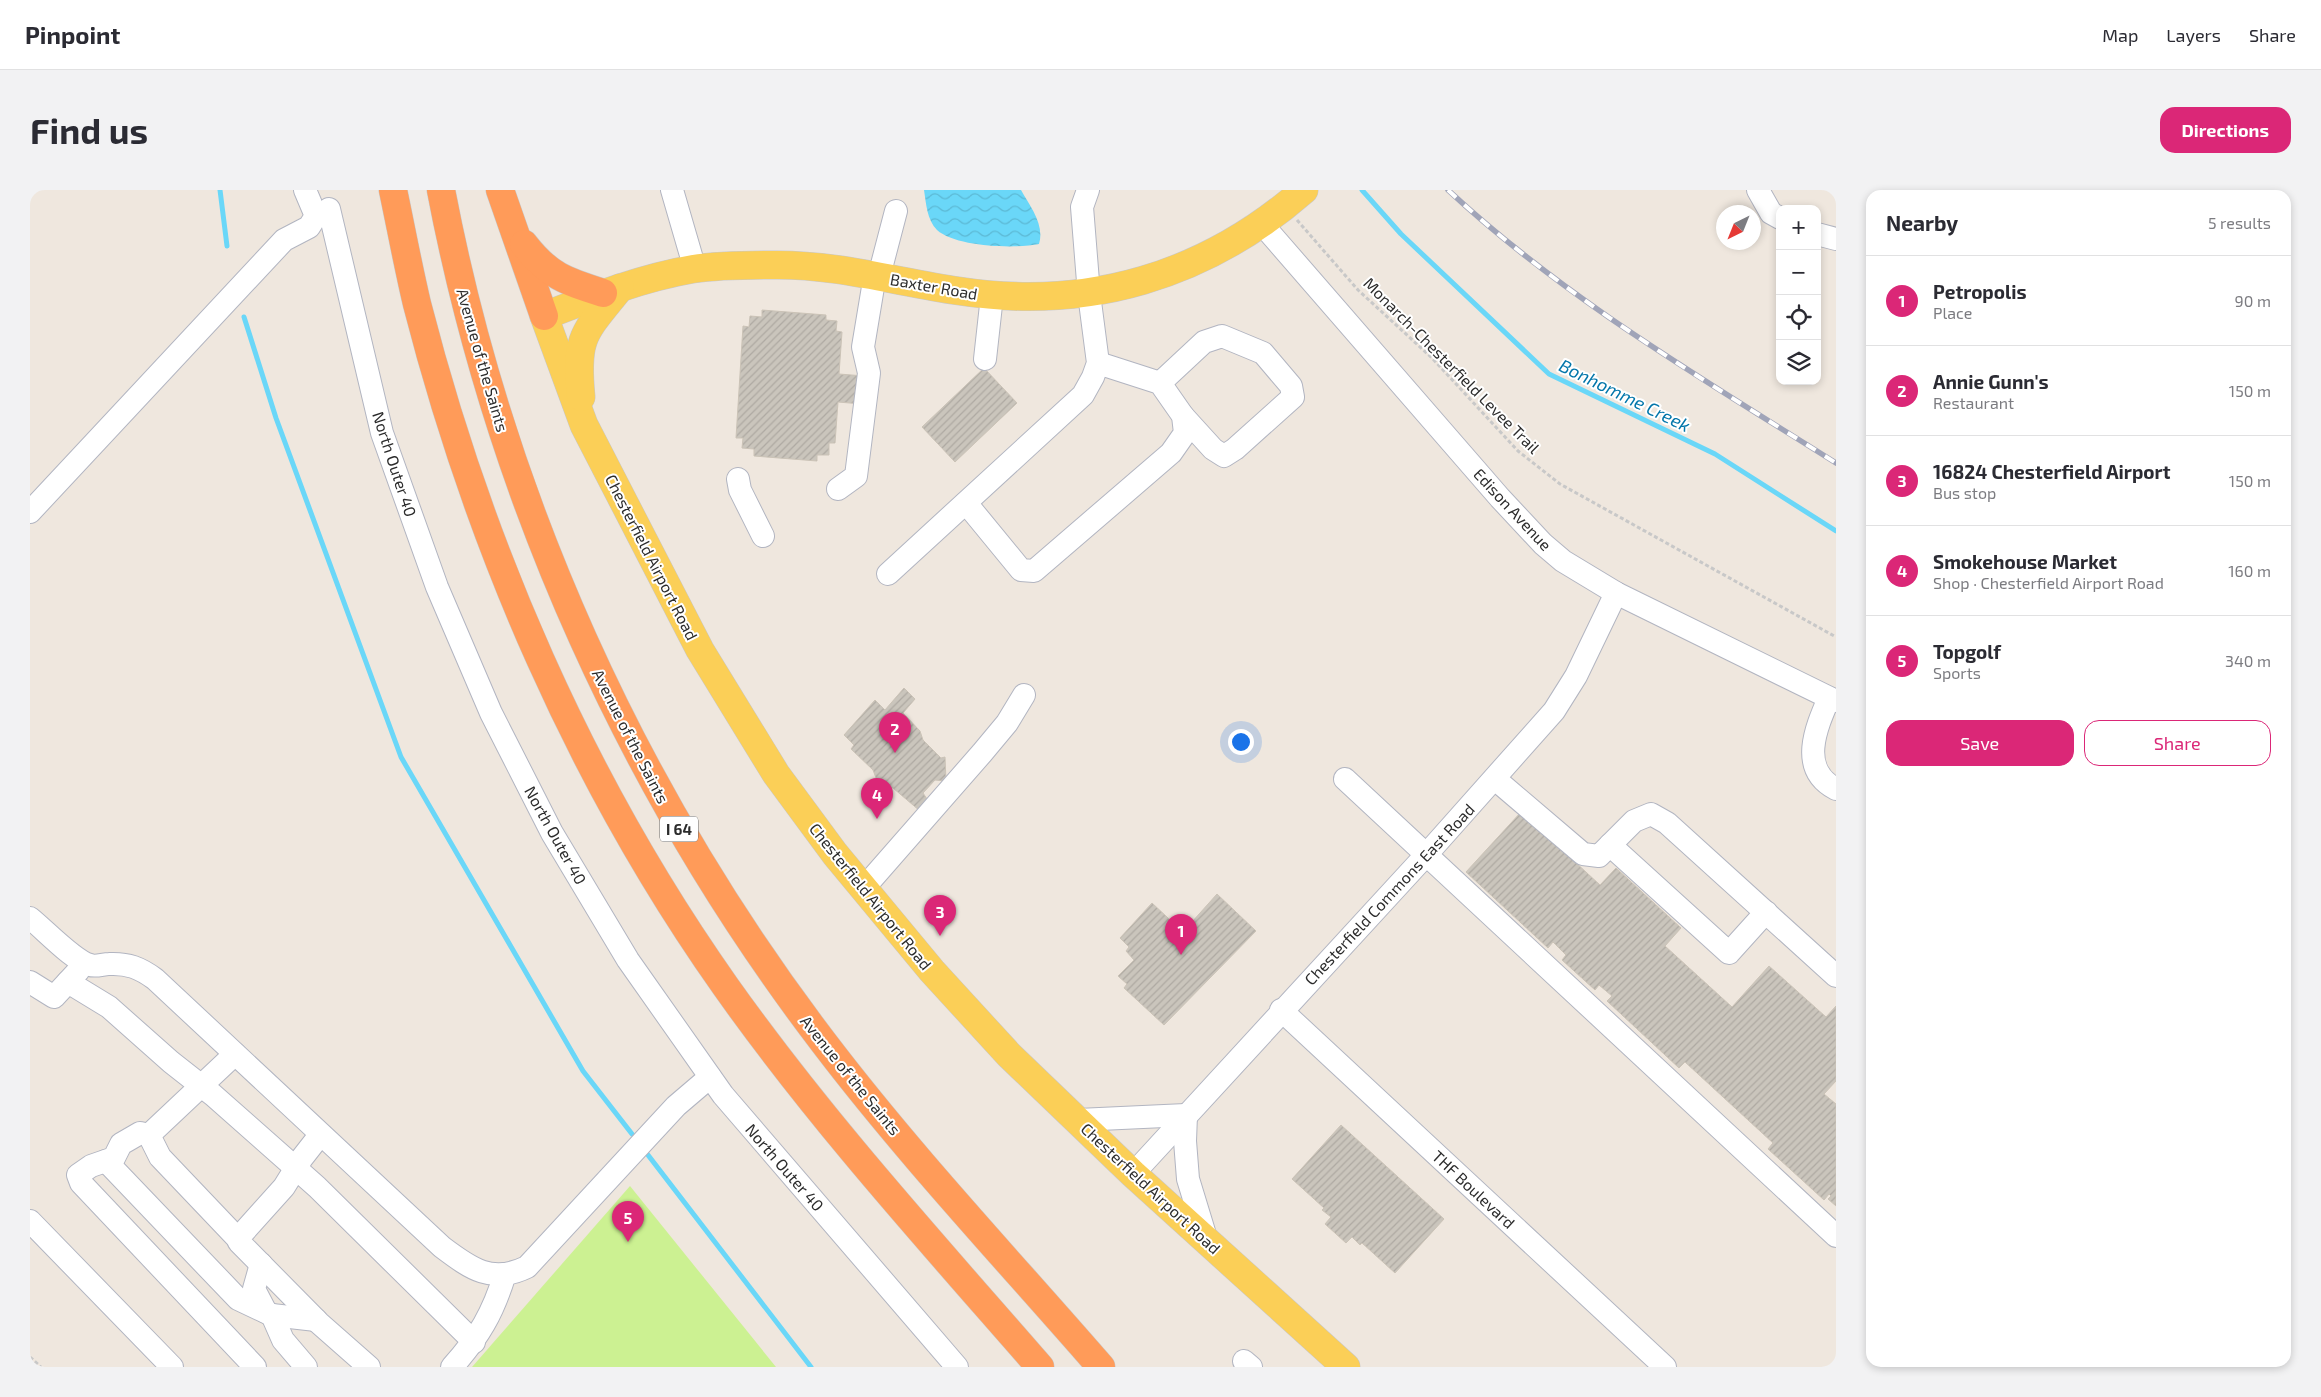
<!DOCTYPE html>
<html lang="en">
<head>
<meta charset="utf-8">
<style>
  :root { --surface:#fff; --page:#f2f2f3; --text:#2b2b33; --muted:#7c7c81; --line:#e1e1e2; --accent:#db2777 }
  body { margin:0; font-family:"Exo 2",sans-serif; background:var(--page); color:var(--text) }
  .controls { position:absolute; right:15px; top:15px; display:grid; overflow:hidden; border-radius:10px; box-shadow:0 2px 8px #0003 }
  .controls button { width:45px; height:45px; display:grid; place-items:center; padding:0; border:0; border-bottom:1px solid var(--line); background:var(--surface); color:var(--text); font:25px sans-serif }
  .compass { position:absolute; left:1686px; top:15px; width:45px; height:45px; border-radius:50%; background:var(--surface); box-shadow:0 2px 8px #0003; rotate:223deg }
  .you { position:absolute; left:1210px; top:551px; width:18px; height:18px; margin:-12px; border:4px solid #fff; border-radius:50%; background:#1a73e8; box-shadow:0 0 0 8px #1a73e833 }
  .badge { display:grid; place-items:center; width:32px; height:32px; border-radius:50%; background:var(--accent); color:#fff; font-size:16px; font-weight:700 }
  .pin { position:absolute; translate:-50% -41px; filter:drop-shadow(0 1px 2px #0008) }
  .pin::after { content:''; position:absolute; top:26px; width:18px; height:15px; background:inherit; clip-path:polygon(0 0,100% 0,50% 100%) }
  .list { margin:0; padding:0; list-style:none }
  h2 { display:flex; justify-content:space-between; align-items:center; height:65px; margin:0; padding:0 20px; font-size:21px }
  h2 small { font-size:16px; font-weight:400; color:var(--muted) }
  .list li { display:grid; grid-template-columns:32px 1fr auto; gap:15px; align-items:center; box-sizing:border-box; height:90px; padding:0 20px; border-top:1px solid var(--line) }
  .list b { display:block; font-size:19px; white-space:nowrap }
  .list p { margin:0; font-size:16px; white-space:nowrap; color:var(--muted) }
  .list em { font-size:16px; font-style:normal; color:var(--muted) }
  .actions { display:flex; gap:10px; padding:15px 20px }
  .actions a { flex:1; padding:11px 0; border:1px solid var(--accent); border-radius:15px; text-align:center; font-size:18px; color:var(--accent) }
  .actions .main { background:var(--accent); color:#fff }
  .icon { flex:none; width:28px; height:28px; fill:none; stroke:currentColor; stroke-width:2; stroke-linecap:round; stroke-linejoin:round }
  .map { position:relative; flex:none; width:1806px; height:1177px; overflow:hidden; border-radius:15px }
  header { display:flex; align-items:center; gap:30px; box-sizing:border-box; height:70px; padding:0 25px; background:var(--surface); border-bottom:1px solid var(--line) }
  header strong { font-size:24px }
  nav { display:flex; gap:28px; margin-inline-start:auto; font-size:18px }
  .intro { display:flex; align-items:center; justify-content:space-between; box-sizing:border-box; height:120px; padding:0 30px }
  h1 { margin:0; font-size:35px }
  .button { padding:12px 22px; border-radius:15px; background:var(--accent); color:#fff; font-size:18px; font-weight:700 }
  main { display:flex; gap:30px; padding:0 30px }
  aside { flex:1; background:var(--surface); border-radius:15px; box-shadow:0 2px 8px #0003 }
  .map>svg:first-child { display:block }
</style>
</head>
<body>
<header>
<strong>Pinpoint</strong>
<nav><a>Map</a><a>Layers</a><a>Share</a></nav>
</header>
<div class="intro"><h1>Find us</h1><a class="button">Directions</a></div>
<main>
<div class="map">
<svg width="1806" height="1177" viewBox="0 0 1806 1177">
  <defs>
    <pattern id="water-waves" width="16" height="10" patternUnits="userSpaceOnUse" patternTransform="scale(1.25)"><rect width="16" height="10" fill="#6ad7f8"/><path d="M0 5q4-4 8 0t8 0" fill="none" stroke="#5cb9d5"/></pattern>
    <pattern id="building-hatch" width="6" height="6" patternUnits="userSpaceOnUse" patternTransform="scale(1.25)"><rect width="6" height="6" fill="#cac5bc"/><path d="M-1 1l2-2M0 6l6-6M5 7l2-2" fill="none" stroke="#aea9a2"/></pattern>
  </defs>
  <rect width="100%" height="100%" fill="#efe7de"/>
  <path fill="#ccf192" d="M600 996 746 1177H442Z"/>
  <path fill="url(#water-waves)" d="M894 0H991C1000 16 1015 35 1009 54 985 59 926 57 907 40 897 30 896 13 894 0Z"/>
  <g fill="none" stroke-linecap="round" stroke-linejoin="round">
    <g stroke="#6ad7f8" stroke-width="5">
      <path d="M190 0 197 56"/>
      <path d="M1332 0 1371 44 1519 184 1685 264 1806 341"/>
      <path d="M214 127 246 228 371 567 553 881 602 944"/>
      <path d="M618 965 781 1177"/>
    </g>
  </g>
  <g fill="url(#building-hatch)" stroke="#cbc3b7">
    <path d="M732 120 796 125V130L807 131 806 141 812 142 809 184 834 186 832 214 808 212 805 253H799V265H787V271L724 266V259L712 258 713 248H706L713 136 719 137 720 126 732 127Z"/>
    <path d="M954 178 987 213 925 272 892 237Z"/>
    <path d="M874 498 885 509 873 523 890 541 893 550 911 568 915 567 916 591 905 590 893 603 899 612 890 621 863 598 848 593 843 580 821 559 824 555 814 545 845 510 855 520Z"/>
    <path d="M1491 622 1570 695 1586 678 1651 738 1635 756 1702 817 1739 776 1796 827 1806 816V891L1794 904 1806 914V1016L1798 1009 1801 1006 1799 1004 1794 1010 1738 959 1743 953 1655 872 1649 878 1577 811 1582 806 1569 795 1565 800 1532 770 1536 765 1523 752 1518 758 1436 682Z"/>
    <path d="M1187 704 1226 741 1134 835 1094 798 1097 794 1088 786 1104 770 1096 761 1099 757 1090 748 1122 713 1153 742Z"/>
    <path d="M1311 935 1414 1029 1365 1083 1332 1053 1330 1055 1322 1047 1316 1053 1295 1034 1301 1027 1292 1020 1294 1018 1262 989Z"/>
  </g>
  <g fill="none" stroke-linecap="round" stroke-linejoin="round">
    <g stroke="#b2b5c1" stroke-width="24">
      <g id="minor">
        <path d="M642 0 665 79"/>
        <path d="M1728 0 1741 23 1750 28"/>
        <path d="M299 19 352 243 407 397 461 523 522 643 598 770 693 905 927 1177"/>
        <path d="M1232 34 1470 308 1513 354 1533 371 1586 403 1806 511"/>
        <path d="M1787 44 1806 49"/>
        <path d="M849 86 866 21"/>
        <path d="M955 169 962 106"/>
        <path d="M1130 193 1174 152 1192 146 1233 163 1261 196 1263 207 1205 259 1194 266 1183 259 1153 226"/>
        <path d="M708 289 710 300 733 346"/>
        <path d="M808 299 826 286 839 183 833 157 845 85"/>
        <path d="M936 313 991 380 1004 381 1141 263 1155 243 1153 226 1130 193 1068 173"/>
        <path d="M0 322 254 50 279 37 286 26 275 0"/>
        <path d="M858 384 1053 205 1063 187 1068 173 1059 104 1052 17 1058 0"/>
        <path d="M1799 508C1786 538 1768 579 1806 599"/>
        <path d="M1315 589 1806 1046"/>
        <path d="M1465 589 1553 664 1569 666 1604 631 1621 624 1637 633 1806 786"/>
        <path d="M1580 655 1699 763 1736 722"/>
        <path d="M833 699 952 563 977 533 994 505"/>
        <path d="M0 728C15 740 44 771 60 775 66 777 73 774 79 774 98 773 110 778 125 789L412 1057C441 1079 462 1094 497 1077L646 916 680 887"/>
        <path d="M0 792 24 807 49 780"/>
        <path d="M38 792 79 817 141 872 183 905 287 997 444 1152"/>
        <path d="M1251 820 1635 1177"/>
        <path d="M205 864 119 945 130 967 209 1050"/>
        <path d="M1156 925 1155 951 1158 989 1176 1048"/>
        <path d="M1048 930 1156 925"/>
        <path d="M119 945 110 943 91 954 84 968 61 976 48 985 51 993 225 1177"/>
        <path d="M290 945 272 968 254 997 210 1046 209 1052 289 1133 339 1177"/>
        <path d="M76 971 208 1109 242 1125 286 1130"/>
        <path d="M1103 984 1396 665 1524 521 1546 486 1586 403"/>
        <path d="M0 1031 142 1177"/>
        <path d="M231 1074 224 1099 236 1122"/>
        <path d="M242 1125 253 1150 276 1177"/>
        <path d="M1214 1171 1221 1177"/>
        <path d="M422 1177C449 1147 463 1123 475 1084"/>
      </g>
    </g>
    <g stroke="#c8c8c8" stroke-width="29">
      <g id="major">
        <path d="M1274 0C1176 86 1058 121 929 101 867 92 806 74 743 75 717 75 689 75 663 79 611 88 563 107 514 126L554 235 670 460 746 584 805 664 902 781 979 865 1103 984 1316 1177"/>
        <path d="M551 207C545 146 554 143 590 98"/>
      </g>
    </g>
    <g stroke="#c8c8c8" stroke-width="29">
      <g id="highway">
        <path d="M363 0C371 38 378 76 387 114 449 356 551 592 696 797 791 931 902 1053 1010 1177"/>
        <path d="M411 0C470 309 603 603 794 853 880 966 978 1070 1071 1177"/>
        <path d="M470 0 514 126"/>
        <path d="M494 54C519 86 535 91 573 103"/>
      </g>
    </g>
    <g stroke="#c8c8c8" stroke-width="3" stroke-dasharray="4 2.5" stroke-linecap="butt">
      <path d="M1267 30 1328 100 1402 168 1488 261 1530 294 1806 447"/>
      <path d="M0 1167 11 1177"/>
    </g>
    <use href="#minor" stroke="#fff" stroke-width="22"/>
    <use href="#major" stroke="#fbcf57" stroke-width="28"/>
    <use href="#highway" stroke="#ff9b59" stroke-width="28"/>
    <g stroke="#a0a4b8" stroke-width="5.5">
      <path id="rail" d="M1418 0C1534 108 1673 189 1806 273"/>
    </g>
    <use href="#rail" stroke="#fff" stroke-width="4" stroke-dasharray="11" stroke-linecap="butt"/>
  </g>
  <g text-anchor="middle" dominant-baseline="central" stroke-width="4" stroke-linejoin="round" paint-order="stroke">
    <rect fill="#fff" stroke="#6b6b6b" stroke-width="1" x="630" y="626.5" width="38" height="25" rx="4"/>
    <g font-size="15" font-weight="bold" fill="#2c2c2c">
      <text x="649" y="639">I 64</text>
    </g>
    <g font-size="16" fill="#2c2c2c" stroke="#fff">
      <text transform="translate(904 96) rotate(10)">Baxter Road</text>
      <text transform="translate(453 170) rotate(74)">Avenue of the Saints</text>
      <text transform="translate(1422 175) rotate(45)">Monarch-Chesterfield Levee Trail</text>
      <text transform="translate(365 274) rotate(72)">North Outer 40</text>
      <text transform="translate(1483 319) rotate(47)">Edison Avenue</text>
      <text transform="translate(622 367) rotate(63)">Chesterfield Airport Road</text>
      <text transform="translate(601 546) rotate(63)">Avenue of the Saints</text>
      <text transform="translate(526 645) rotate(61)">North Outer 40</text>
      <text transform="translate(1359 704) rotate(-47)">Chesterfield Commons East Road</text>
      <text transform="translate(841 706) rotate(51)">Chesterfield Airport Road</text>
      <text transform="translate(821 885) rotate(51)">Avenue of the Saints</text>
      <text transform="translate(755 977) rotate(49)">North Outer 40</text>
      <text transform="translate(1121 998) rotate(43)">Chesterfield Airport Road</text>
      <text transform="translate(1444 999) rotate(43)">THF Boulevard</text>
    </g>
    <g font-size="18" font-style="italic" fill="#0376aa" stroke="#fff">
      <text transform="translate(1595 205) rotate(26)">Bonhomme Creek</text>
    </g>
  </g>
</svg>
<div class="controls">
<button>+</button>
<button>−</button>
<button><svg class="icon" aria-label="locate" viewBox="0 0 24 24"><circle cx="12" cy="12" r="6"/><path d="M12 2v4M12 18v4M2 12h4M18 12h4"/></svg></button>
<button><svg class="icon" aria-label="layers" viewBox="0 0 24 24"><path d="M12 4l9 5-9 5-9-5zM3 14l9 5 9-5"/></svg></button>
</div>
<svg class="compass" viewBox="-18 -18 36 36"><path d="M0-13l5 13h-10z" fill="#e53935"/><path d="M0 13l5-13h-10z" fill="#7c7c81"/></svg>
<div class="you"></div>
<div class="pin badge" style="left:1151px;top:765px">1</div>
<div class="pin badge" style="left:865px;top:563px">2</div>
<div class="pin badge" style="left:910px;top:746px">3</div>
<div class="pin badge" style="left:847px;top:629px">4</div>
<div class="pin badge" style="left:598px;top:1052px">5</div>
</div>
<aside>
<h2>Nearby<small>5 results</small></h2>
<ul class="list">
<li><span class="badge">1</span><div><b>Petropolis</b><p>Place</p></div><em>90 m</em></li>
<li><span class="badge">2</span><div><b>Annie Gunn's</b><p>Restaurant</p></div><em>150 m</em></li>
<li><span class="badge">3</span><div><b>16824 Chesterfield Airport</b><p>Bus stop</p></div><em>150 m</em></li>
<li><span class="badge">4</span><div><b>Smokehouse Market</b><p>Shop · Chesterfield Airport Road</p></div><em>160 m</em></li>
<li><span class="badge">5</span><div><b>Topgolf</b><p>Sports</p></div><em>340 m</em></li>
</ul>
<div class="actions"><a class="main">Save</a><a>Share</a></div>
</aside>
</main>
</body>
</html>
